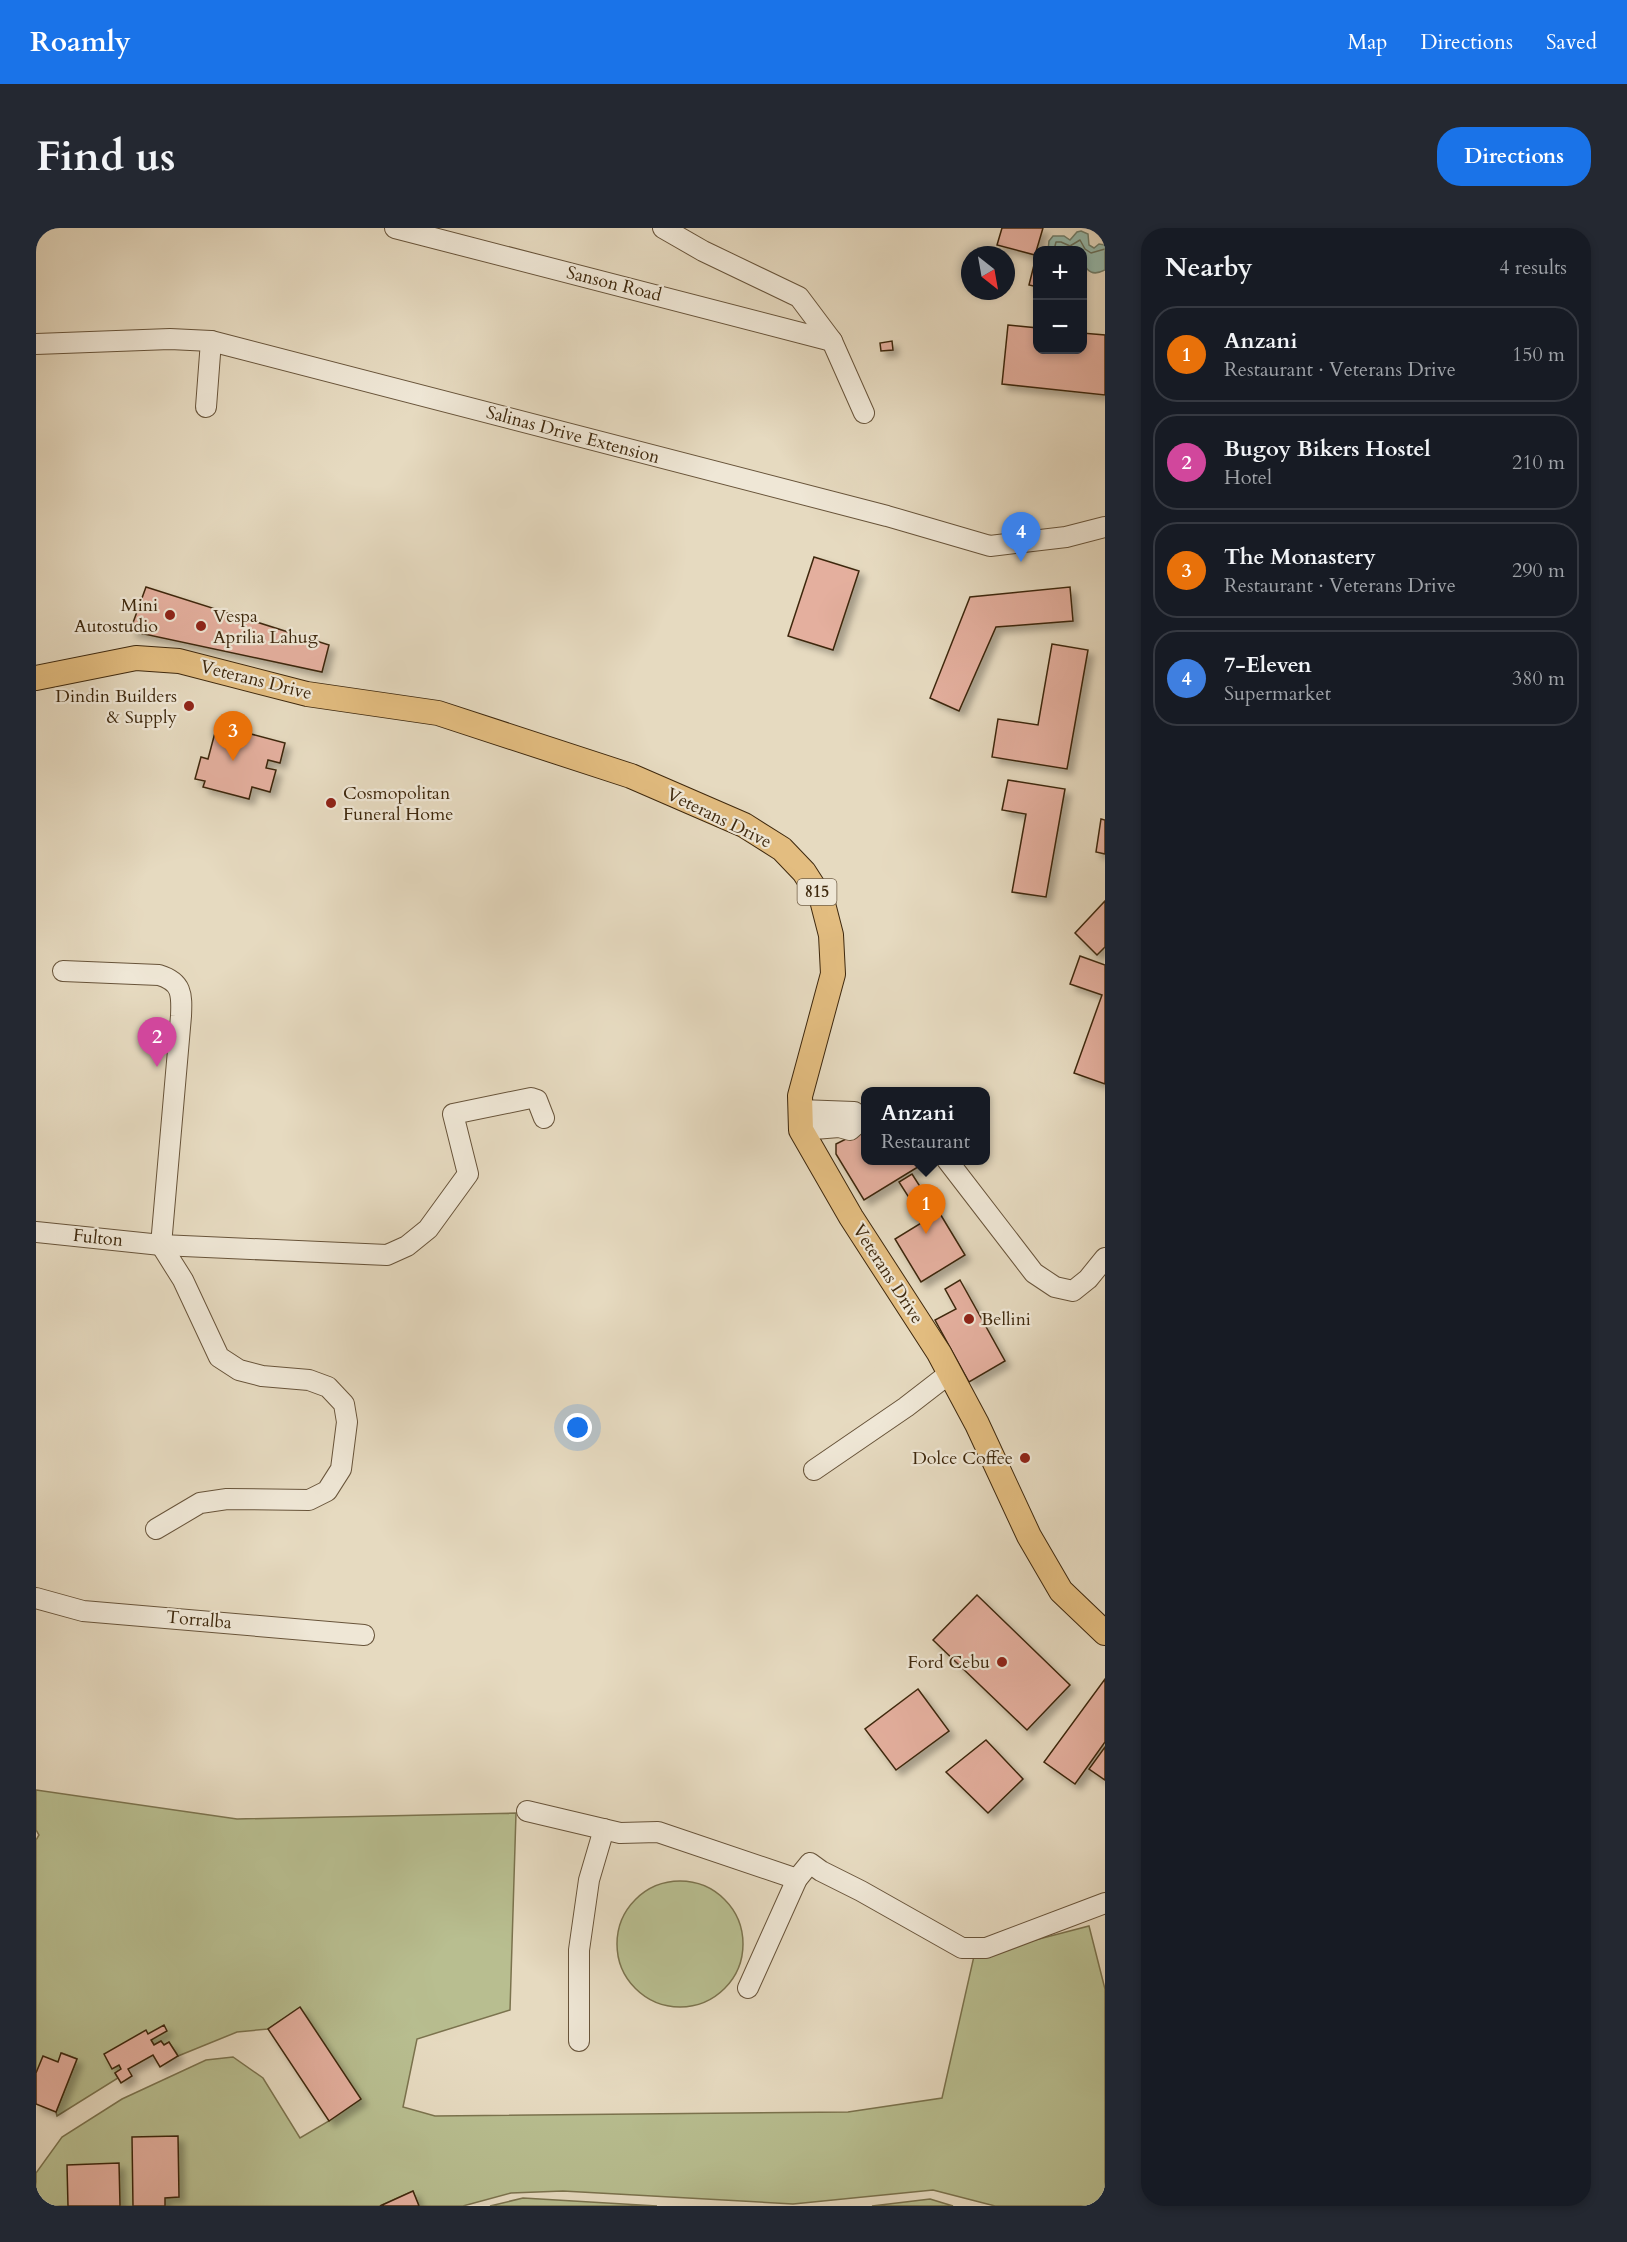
<!DOCTYPE html>
<html lang="en">
<head>
<meta charset="utf-8">
<style>
  :root { --surface:#171b24; --page:#242831; --text:#f1f3f6; --muted:#9ea1a6; --line:#363941; --accent:#1a73e8 }
  body { margin:0; font-family:Cardo,serif; background:var(--page); color:var(--text) }
  .controls { position:absolute; right:18px; top:18px; display:grid; overflow:hidden; border-radius:12px; box-shadow:0 3px 9px #0003 }
  .controls button { width:54px; height:54px; display:grid; place-items:center; padding:0; border:0; border-bottom:2px solid var(--line); background:var(--surface); color:var(--text); font:30px sans-serif }
  .compass { position:absolute; left:925px; top:18px; width:54px; height:54px; border-radius:50%; background:var(--surface); box-shadow:0 3px 9px #0003; rotate:149deg }
  .you { position:absolute; left:542px; top:1200px; width:21px; height:21px; margin:-15px; border:4px solid #fff; border-radius:50%; background:#1a73e8; box-shadow:0 0 0 9px #1a73e833 }
  .badge { display:grid; place-items:center; width:39px; height:39px; border-radius:50%; background:var(--accent); color:#fff; font-size:20px; font-weight:700 }
  .pin { position:absolute; translate:-50% -50px; filter:drop-shadow(0 2px 3px #0008) }
  .pin::after { content:''; position:absolute; top:32px; width:21px; height:18px; background:inherit; clip-path:polygon(0 0,100% 0,50% 100%) }
  .popup { position:absolute; left:825px; top:859px; width:129px; height:78px; box-sizing:border-box; display:grid; place-content:center; border-radius:12px; background:var(--surface); filter:drop-shadow(0 2px 4px #0005); font-size:20px; white-space:nowrap; color:var(--muted) }
  .popup b { font-size:22px; color:var(--text) }
  .popup::after { content:''; position:absolute; left:50%; top:100%; margin-left:-12px; border:12px solid transparent; border-top-color:var(--surface) }
  .list { margin:0; padding:0; list-style:none }
  h2 { display:flex; justify-content:space-between; align-items:center; height:78px; margin:0; padding:0 24px; font-size:26px }
  h2 small { font-size:20px; font-weight:400; color:var(--muted) }
  .list li { display:grid; grid-template-columns:39px 1fr auto; gap:18px; align-items:center; box-sizing:border-box; height:96px; margin:0 12px 12px; padding:0 12px; border:2px solid var(--line); border-radius:24px }
  .list b { display:block; font-size:22px; white-space:nowrap }
  .list p { margin:0; font-size:20px; white-space:nowrap; color:var(--muted) }
  .list em { font-size:20px; font-style:normal; color:var(--muted) }
  .map { position:relative; flex:none; width:1069px; height:1978px; overflow:hidden; border-radius:24px }
  header { display:flex; align-items:center; gap:36px; box-sizing:border-box; height:84px; padding:0 30px; background:var(--accent); color:#fff }
  header strong { font-size:28px }
  nav { display:flex; gap:33px; margin-inline-start:auto; font-size:21px }
  .intro { display:flex; align-items:center; justify-content:space-between; box-sizing:border-box; height:144px; padding:0 36px }
  h1 { margin:0; font-size:42px }
  .button { padding:15px 27px; border-radius:24px; background:var(--accent); color:#fff; font-size:21px; font-weight:700 }
  main { display:flex; gap:36px; padding:0 36px }
  aside { flex:1; background:var(--surface); border-radius:24px; box-shadow:0 3px 9px #0003 }
  .map>svg:first-child { display:block }
</style>
</head>
<body>
<header>
<strong>Roamly</strong>
<nav><a>Map</a><a>Directions</a><a>Saved</a></nav>
</header>
<div class="intro"><h1>Find us</h1><a class="button">Directions</a></div>
<main>
<div class="map">
<svg width="1069" height="1978" viewBox="0 0 1069 1978">
  <defs>
    <filter id="shadow"><feDropShadow dx="5.5" dy="5.5" stdDeviation="3" flood-color="#0004"/></filter>
  </defs>
  <rect width="100%" height="100%" fill="#e6dac0"/>
  <filter id="stains"><feTurbulence type="fractalNoise" baseFrequency=".00333" numOctaves="4"/><feColorMatrix values="0 0 0 0 .2 0 0 0 0 .09 0 0 0 0 .02 0 0 0 .5 -.17"/></filter>
  <radialGradient id="worn" r=".72"><stop offset=".6" stop-color="#630" stop-opacity="0"/><stop offset="1" stop-color="#630" stop-opacity=".3"/></radialGradient>
  <g fill="#b8be90" stroke="#7b734e" stroke-width="1.5">
    <path d="M0 1562 201 1591 480 1585 474 1782 381 1811 367 1879 399 1888 812 1884 906 1870 938 1728 1053 1698 1069 1761V1978H959L897 1962 757 1976 527 1963 475 1965 427 1978H383L377 1963 344 1978H0V1945L26 1909 86 1871 170 1832 197 1829 227 1850 264 1910 293 1893 264 1780 232 1801 201 1804 142 1828 133 1814 128 1817 125 1813 118 1817 115 1812 128 1798 83 1837 85 1841 79 1845 82 1850 21 1888 20 1884 41 1831 26 1825 22 1834 0 1845V1612L3 1607 0 1602Z"/>
    <circle cx="644" cy="1716" r="63"/>
    <path d="M487 1970 621 1978H454Z"/>
    <path d="M894 1971 917 1978H836Z"/>
  </g>
  <path fill="#97bbad" stroke="#73806d" stroke-width="1.5" d="M1045 3 1052 6 1053 17 1058 20 1063 16 1069 17V42C1052 51 1046 37 1046 22H1012L1013 13 1017 8H1028L1034 12 1041 4Z"/>
  <g fill="none" stroke-linecap="round" stroke-linejoin="round">
    <path stroke="#6a725d" stroke-width="1.5" d="M1018 22 1020 14H1025L1034 18 1044 12 1049 21 1055 25 1069 21"/>
  </g>
  <g fill="#e4af9e" stroke="#3e280d" stroke-width="1.5" filter="url(#shadow)">
    <path d="M966 0H1007L999 27 961 17Z"/>
    <path d="M1000 29H1002V59L993 57Z"/>
    <path d="M972 97 1002 100V122H1046V105L1069 107V167L966 156Z"/>
    <path d="M856 113 857 122 845 123 844 115Z"/>
    <path d="M778 329 823 343 797 422 752 408Z"/>
    <path d="M110 359 293 417 286 444 94 403Z"/>
    <path d="M1034 359 1037 393 960 399 923 483 894 470 934 369Z"/>
    <path d="M1016 416 1052 422 1031 541 956 529 962 491 1002 497Z"/>
    <path d="M181 497 249 515 244 535 232 532 230 540 240 542 234 564 216 559 213 571 167 559 169 553 159 551 165 529 172 531Z"/>
    <path d="M972 552 1029 561 1010 669 976 664 990 586 966 582Z"/>
    <path d="M1065 591 1069 592V626L1060 624Z"/>
    <path d="M1069 673V719L1061 727 1039 705Z"/>
    <path d="M1044 728 1069 737V856L1038 845 1066 767 1034 756Z"/>
    <path d="M830 901V932H888L890 934 828 972 800 926V916Z"/>
    <path d="M876 946 899 982 886 990 863 954Z"/>
    <path d="M903 984 929 1027 885 1054 859 1011Z"/>
    <path d="M924 1052 969 1133 933 1154 899 1092 920 1081 909 1061Z"/>
    <path d="M941 1367 1034 1457 991 1502 897 1412Z"/>
    <path d="M1069 1451V1514L1039 1556 1008 1534Z"/>
    <path d="M882 1461 913 1503 860 1542 829 1501Z"/>
    <path d="M950 1512 987 1551 952 1585 910 1544Z"/>
    <path d="M1069 1519V1552L1053 1541Z"/>
    <path d="M264 1779 325 1871 293 1893 232 1801Z"/>
    <path d="M128 1797 131 1803 115 1812 118 1817 125 1813 128 1817 133 1814 142 1828 124 1839 117 1827 92 1841 96 1848 85 1855 79 1845 85 1841 83 1837 76 1841 68 1826 110 1802 112 1806Z"/>
    <path d="M25 1825 41 1831 20 1884 0 1876V1845L7 1828 22 1834Z"/>
    <path d="M142 1908 143 1969 129 1970V1978H97L96 1909Z"/>
    <path d="M83 1935 84 1978H32L31 1937Z"/>
    <path d="M377 1963 383 1978H344Z"/>
  </g>
  <g fill="none" stroke-linecap="round" stroke-linejoin="round">
    <g stroke="#68543a" stroke-width="22">
      <g id="minor">
        <path d="M359 0 796 113"/>
        <path d="M627 0 667 23 763 69 796 113 828 185"/>
        <path d="M0 116 134 111 175 113 851 288 954 318 1030 309 1069 299"/>
        <path d="M170 179 175 113"/>
        <path d="M27 743 123 747C146 754 146 766 145 788L125 1017 147 1052 183 1129 203 1142 226 1148 273 1152 292 1159 308 1176 311 1194 305 1241 291 1263 273 1272 191 1271 164 1275 120 1301"/>
        <path d="M764 882 818 884 822 895"/>
        <path d="M765 902 803 899 814 902 822 895 830 894"/>
        <path d="M911 932 998 1045 1019 1059 1037 1063 1052 1051 1069 1030"/>
        <path d="M0 1004 125 1017 351 1027 371 1018 392 1001 432 946 417 886 495 870 501 872 508 890"/>
        <path d="M778 1242 870 1179 914 1145"/>
        <path d="M0 1370 47 1383 328 1407"/>
        <path d="M491 1583 584 1605 622 1604 761 1651"/>
        <path d="M712 1760 761 1651 774 1635 785 1643 825 1663 926 1720H950L1069 1675"/>
        <path d="M543 1813V1722L553 1652 568 1601"/>
      </g>
    </g>
    <g stroke="#3e280d" stroke-width="26">
      <path id="major" d="M0 450 100 430 143 433 271 466 402 485 595 548 708 597 746 621 768 644 786 672 795 707 797 746 764 868 765 902 815 989 903 1125 941 1196 993 1308 1025 1363 1069 1405"/>
    </g>
    <use href="#minor" stroke="#efe7d6" stroke-width="20"/>
    <use href="#major" stroke="#e3bd80" stroke-width="24"/>
  </g>
  <g fill="#8f2418" stroke="#efe7d6" stroke-width="2">
    <circle cx="134" cy="387" r="6"/>
    <circle cx="165" cy="398" r="6"/>
    <circle cx="153" cy="478" r="6"/>
    <circle cx="295" cy="575" r="6"/>
    <circle cx="933" cy="1091" r="6"/>
    <circle cx="989" cy="1230" r="6"/>
    <circle cx="966" cy="1434" r="6"/>
  </g>
  <g text-anchor="middle" dominant-baseline="central" stroke-width="4.5" stroke-linejoin="round" paint-order="stroke">
    <rect fill="#efe7d6" stroke="#736149" stroke-width="1.5" x="761.5" y="651" width="39" height="26" rx="4.5"/>
    <g font-size="16" font-weight="bold" fill="#3e280d">
      <text x="781" y="664">815</text>
    </g>
    <g font-size="18" fill="#3e280d" stroke="#efe7d6">
      <text transform="translate(578 56) rotate(14)">Sanson Road</text>
      <text transform="translate(537 207) rotate(15)">Salinas Drive Extension</text>
      <text transform="translate(220 452) rotate(14)">Veterans Drive</text>
      <text transform="translate(683 590) rotate(26)">Veterans Drive</text>
      <text transform="translate(62 1010) rotate(6)">Fulton</text>
      <text transform="translate(852 1046) rotate(57)">Veterans Drive</text>
      <text transform="translate(163 1392) rotate(5)">Torralba</text>
    </g>
    <g font-size="18" fill="#3e280d" stroke="#efe7d6" text-anchor="end">
      <text x="122" y="377">Mini<tspan x="122" dy="21">Autostudio</tspan></text>
      <text x="177" y="388" text-anchor="start">Vespa<tspan x="177" dy="21">Aprilia Lahug</tspan></text>
      <text x="141" y="468">Dindin Builders<tspan x="141" dy="21">&amp; Supply</tspan></text>
      <text x="307" y="565" text-anchor="start">Cosmopolitan<tspan x="307" dy="21">Funeral Home</tspan></text>
      <text x="945" y="1091" text-anchor="start">Bellini</text>
      <text x="977" y="1230">Dolce Coffee</text>
      <text x="954" y="1434">Ford Cebu</text>
    </g>
  </g>
  <rect width="100%" height="100%" filter="url(#stains)"/>
  <rect width="100%" height="100%" fill="url(#worn)"/>
</svg>
<div class="controls">
<button>+</button>
<button>−</button>
</div>
<svg class="compass" viewBox="-18 -18 36 36"><path d="M0-13l5 13h-10z" fill="#e53935"/><path d="M0 13l5-13h-10z" fill="#9ea1a6"/></svg>
<div class="you"></div>
<div class="pin badge" style="left:890px;top:1006px;background:#e8710a">1</div>
<div class="popup"><b>Anzani</b>Restaurant</div>
<div class="pin badge" style="left:121px;top:839px;background:#d1479c">2</div>
<div class="pin badge" style="left:197px;top:533px;background:#e8710a">3</div>
<div class="pin badge" style="left:985px;top:334px;background:#3f7fe0">4</div>
</div>
<aside>
<h2>Nearby<small>4 results</small></h2>
<ul class="list">
<li><span class="badge" style="background:#e8710a">1</span><div><b>Anzani</b><p>Restaurant · Veterans Drive</p></div><em>150 m</em></li>
<li><span class="badge" style="background:#d1479c">2</span><div><b>Bugoy Bikers Hostel</b><p>Hotel</p></div><em>210 m</em></li>
<li><span class="badge" style="background:#e8710a">3</span><div><b>The Monastery</b><p>Restaurant · Veterans Drive</p></div><em>290 m</em></li>
<li><span class="badge" style="background:#3f7fe0">4</span><div><b>7-Eleven</b><p>Supermarket</p></div><em>380 m</em></li>
</ul>
</aside>
</main>
</body>
</html>
